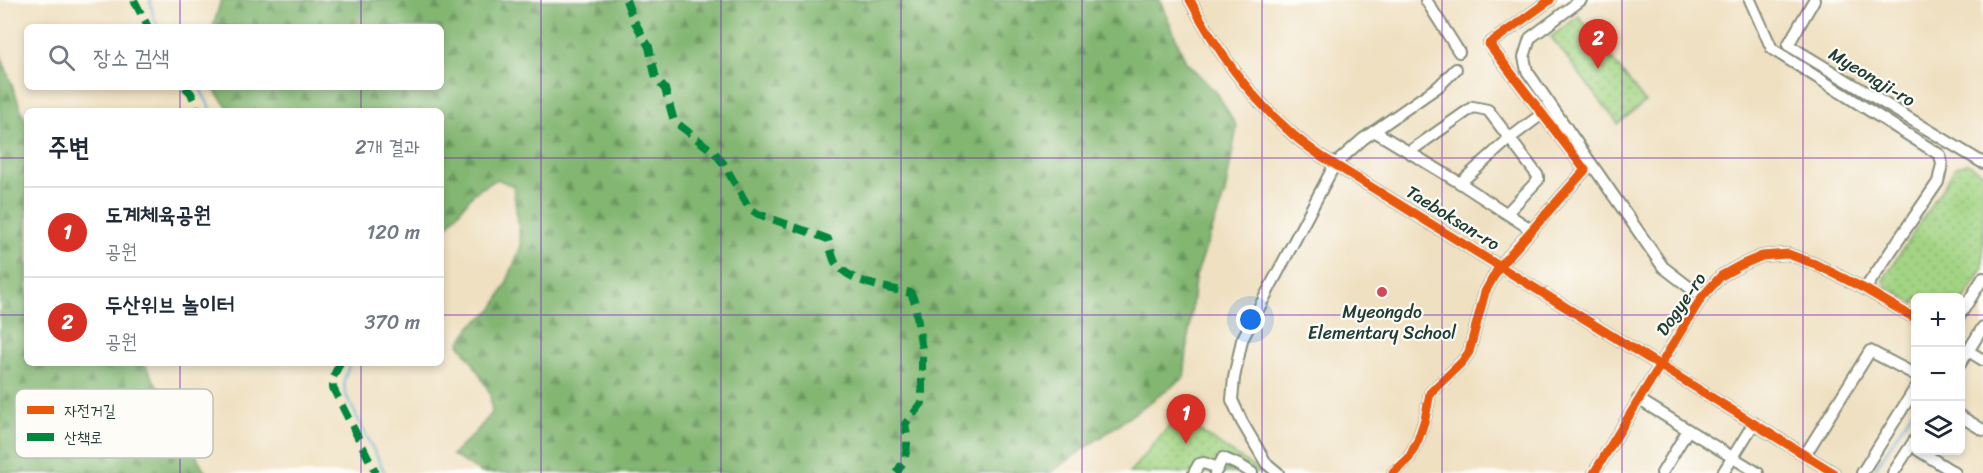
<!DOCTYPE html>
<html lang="ko">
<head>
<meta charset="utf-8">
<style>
  :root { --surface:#fff; --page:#f2f2f3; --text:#1f2937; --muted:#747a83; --line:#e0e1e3; --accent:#d93025 }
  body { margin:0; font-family:Sriracha,"Poor Story",sans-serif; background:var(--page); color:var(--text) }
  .controls { position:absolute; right:18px; bottom:18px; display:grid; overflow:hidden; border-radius:9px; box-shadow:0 3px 9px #0003 }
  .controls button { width:54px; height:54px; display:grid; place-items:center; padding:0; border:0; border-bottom:2px solid var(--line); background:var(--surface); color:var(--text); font:30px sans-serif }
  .you { position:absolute; left:1251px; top:320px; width:21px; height:21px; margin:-15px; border:4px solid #fff; border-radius:50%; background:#1a73e8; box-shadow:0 0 0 9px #1a73e833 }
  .badge { display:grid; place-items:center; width:39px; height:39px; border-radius:50%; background:var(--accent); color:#fff; font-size:20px; font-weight:700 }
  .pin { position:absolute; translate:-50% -50px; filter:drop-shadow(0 2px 3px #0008) }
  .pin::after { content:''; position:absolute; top:32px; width:21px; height:18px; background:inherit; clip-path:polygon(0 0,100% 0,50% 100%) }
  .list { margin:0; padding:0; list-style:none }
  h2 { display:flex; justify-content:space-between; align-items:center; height:78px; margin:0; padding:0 24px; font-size:26px }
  h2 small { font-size:20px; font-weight:400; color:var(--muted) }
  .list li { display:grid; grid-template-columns:39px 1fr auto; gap:18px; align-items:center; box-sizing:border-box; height:90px; padding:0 24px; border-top:2px solid var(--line) }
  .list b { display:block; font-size:22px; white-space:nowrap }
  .list p { margin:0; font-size:20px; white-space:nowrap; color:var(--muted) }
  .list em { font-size:20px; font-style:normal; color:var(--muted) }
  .icon { flex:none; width:33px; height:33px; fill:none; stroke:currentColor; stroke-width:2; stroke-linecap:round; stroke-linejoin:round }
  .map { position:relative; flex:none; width:1983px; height:473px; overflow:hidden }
  .search { position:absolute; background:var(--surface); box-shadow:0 3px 9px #0003; left:24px; top:24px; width:420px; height:66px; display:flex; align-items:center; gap:15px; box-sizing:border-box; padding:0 21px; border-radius:9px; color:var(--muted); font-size:22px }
  .panel { position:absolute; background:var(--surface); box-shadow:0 3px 9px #0003; left:24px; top:108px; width:420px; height:258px; border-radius:9px }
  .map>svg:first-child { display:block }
</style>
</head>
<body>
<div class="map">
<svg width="1983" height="473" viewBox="0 0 1983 473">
  <defs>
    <pattern id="grass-dots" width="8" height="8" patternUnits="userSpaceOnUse" patternTransform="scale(1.5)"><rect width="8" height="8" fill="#a3d483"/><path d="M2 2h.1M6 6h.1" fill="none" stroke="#84ad6c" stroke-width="1.8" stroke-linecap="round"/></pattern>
    <pattern id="forest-firs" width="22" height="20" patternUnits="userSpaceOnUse" patternTransform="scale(1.5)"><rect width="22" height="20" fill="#82b671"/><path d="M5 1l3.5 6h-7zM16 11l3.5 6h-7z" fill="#6a955e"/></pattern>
  </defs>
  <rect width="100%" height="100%" fill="#fdfcf7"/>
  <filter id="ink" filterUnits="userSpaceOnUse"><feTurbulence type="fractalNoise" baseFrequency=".0167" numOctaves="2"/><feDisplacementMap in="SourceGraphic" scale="12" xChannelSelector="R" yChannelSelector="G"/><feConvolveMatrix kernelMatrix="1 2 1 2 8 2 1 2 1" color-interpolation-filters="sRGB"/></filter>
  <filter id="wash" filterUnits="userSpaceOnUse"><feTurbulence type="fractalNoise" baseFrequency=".008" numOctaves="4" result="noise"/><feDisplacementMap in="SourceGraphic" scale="24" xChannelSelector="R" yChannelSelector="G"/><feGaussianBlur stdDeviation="1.35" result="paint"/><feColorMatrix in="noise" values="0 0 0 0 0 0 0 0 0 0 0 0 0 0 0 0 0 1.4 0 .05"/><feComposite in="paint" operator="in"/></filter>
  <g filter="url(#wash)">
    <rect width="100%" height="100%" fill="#efe0c1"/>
    <g fill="url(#grass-dots)" stroke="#61885c" stroke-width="1.5">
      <path d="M1579 16 1645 102 1618 124 1551 37Z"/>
      <path d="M1967 163 1983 173V269L1961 305 1960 298H1916L1915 304 1887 287 1883 280 1956 167Z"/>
      <path d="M1169 426 1197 429 1262 473H1129Z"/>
    </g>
    <g fill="url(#forest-firs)" stroke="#507a52" stroke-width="1.5">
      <path d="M221 0H1160L1186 62 1217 93 1237 127 1225 193 1195 279 1184 378 1050 473H482L452 455 476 432 492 413 490 393 471 360 459 344 471 326 493 309 506 284 521 246 513 186 497 179 474 193 441 234V111H230L212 87H441V27H213Z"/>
      <path d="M0 53 27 125V363H144L206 473H0Z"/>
    </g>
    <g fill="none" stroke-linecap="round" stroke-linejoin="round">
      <g stroke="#5cacd6" stroke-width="2">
        <path d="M150 0 154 19 159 27"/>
        <path d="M199 87 212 111"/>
        <path d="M1960 333 1983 297"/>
        <path d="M350 363 344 380 345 393 385 473"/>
        <path d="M1875 469 1916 405"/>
      </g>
    </g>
  </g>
  <g filter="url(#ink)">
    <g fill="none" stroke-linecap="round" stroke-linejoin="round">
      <g stroke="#878e7a" stroke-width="14">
        <g id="minor">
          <path d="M1190 0C1215 47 1248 95 1288 130 1298 140 1310 148 1321 156L1834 473"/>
          <path d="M1426 0 1459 52"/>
          <path d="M1581 0 1530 38 1524 57 1527 71 1663 267 1702 297"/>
          <path d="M1750 0 1772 49 1940 155 1942 164 1938 182 1865 289"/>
          <path d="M1814 0 1788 45 1983 163"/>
          <path d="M1374 131 1460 183"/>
          <path d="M1409 152 1473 107 1488 110 1538 176V180L1507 213"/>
          <path d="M1532 230 1460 183 1510 138 1542 114"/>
          <path d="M1960 315 1983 278"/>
          <path d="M1960 346 1983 360"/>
          <path d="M1960 364 1983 327"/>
          <path d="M1638 399 1758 473"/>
          <path d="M1960 416 1983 430"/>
          <path d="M1918 450 1955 473"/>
          <path d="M1805 455 1870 351 1916 375"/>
          <path d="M1194 473 1199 464 1204 463 1218 468"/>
          <path d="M1215 473 1223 458 1241 466 1252 473"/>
          <path d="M1278 473 1266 463 1242 422 1232 400 1234 378 1242 340 1335 164 1363 139 1439 86 1456 69"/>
          <path d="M1393 473 1409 458 1418 440 1425 419 1430 393 1462 362 1469 352 1485 292 1499 267 1585 170 1489 44 1550 0"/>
          <path d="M1594 473 1702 297 1721 276 1741 265 1762 256 1788 254 1815 264 1865 289 1916 319"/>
          <path d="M1662 473 1688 430"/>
          <path d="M1723 473 1754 423"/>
          <path d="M1862 473 1916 387"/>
          <path d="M1893 473 1916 438"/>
        </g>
      </g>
      <use href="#minor" stroke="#fff" stroke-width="10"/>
      <g stroke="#00873e" stroke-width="8" stroke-dasharray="15 8" stroke-linecap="butt">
        <path d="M134 0 148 27"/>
        <path d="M626 0 633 19 649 47 656 79 665 89 674 121 715 153 723 163 749 208 758 214 828 239C830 246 832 256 835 262 848 283 889 288 911 293L915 303 922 350V403L905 424C909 443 908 458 896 473"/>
        <path d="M185 87 191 93 198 111"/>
        <path d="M340 363 333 377V388L376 473"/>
      </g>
      <g stroke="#fdfcf7" stroke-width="13">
        <g id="cycleway">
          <path d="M1190 0C1215 47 1248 95 1288 130 1298 140 1310 148 1321 156L1834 473"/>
          <path d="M1393 473 1409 458 1418 440 1425 419 1430 393 1462 362 1469 352 1485 292 1499 267 1585 170 1489 44 1550 0"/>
          <path d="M1594 473 1702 297 1721 276 1741 265 1762 256 1788 254 1815 264 1865 289 1916 319"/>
        </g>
      </g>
      <use href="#cycleway" stroke="#e8590c" stroke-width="9"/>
    </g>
  </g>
  <path fill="none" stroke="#7b2cbf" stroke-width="1.5" stroke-opacity="0.55" d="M180 0V27M361 0V27M541 0V473M721 0V473M901 0V473M1082 0V473M1262 0V473M1442 0V473M1622 0V473M1803 0V473M180 87V111M361 87V111M0 158H27M441 158H1983M0 315H27M441 315H1916M1960 315H1983M180 363V473M361 363V473"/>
  <circle fill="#d1495b" stroke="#fdfcf7" stroke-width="2" cx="1382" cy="292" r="6"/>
  <g text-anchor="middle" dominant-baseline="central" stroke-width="4.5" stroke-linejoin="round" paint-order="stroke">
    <g font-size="18" fill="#1f3d34" stroke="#fdfcf7">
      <text transform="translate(1872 77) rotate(31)">Myeongji-ro</text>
      <text transform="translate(1453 218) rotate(32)">Taeboksan-ro</text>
      <text transform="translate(1681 304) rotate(-55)">Dogye-ro</text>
    </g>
    <g font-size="18" fill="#1f3d34" stroke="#fdfcf7">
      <text x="1382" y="312">Myeongdo<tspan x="1382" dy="21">Elementary School</tspan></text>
    </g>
  </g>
  <rect x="15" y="389" width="198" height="69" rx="9" fill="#fdfcf7" stroke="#bac3bc" stroke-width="1.5"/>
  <rect x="27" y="406" width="27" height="8" fill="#e8590c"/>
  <rect x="27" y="433" width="27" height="8" fill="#00873e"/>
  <g font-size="16" fill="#1f3d34">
    <text x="64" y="416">자전거길</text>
    <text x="64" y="443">산책로</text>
  </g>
</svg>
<div class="controls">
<button>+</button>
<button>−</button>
<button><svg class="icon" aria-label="layers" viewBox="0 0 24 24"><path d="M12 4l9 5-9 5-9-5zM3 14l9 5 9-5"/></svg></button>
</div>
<div class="you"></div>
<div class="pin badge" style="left:1186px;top:444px">1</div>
<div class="pin badge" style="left:1598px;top:69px">2</div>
<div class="search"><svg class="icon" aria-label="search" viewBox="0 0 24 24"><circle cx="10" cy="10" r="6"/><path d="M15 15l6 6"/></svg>장소 검색</div>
<section class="panel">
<h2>주변<small>2개 결과</small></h2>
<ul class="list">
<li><span class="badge">1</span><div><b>도계체육공원</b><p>공원</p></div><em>120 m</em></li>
<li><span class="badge">2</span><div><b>두산위브 놀이터</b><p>공원</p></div><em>370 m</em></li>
</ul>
</section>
</div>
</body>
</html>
